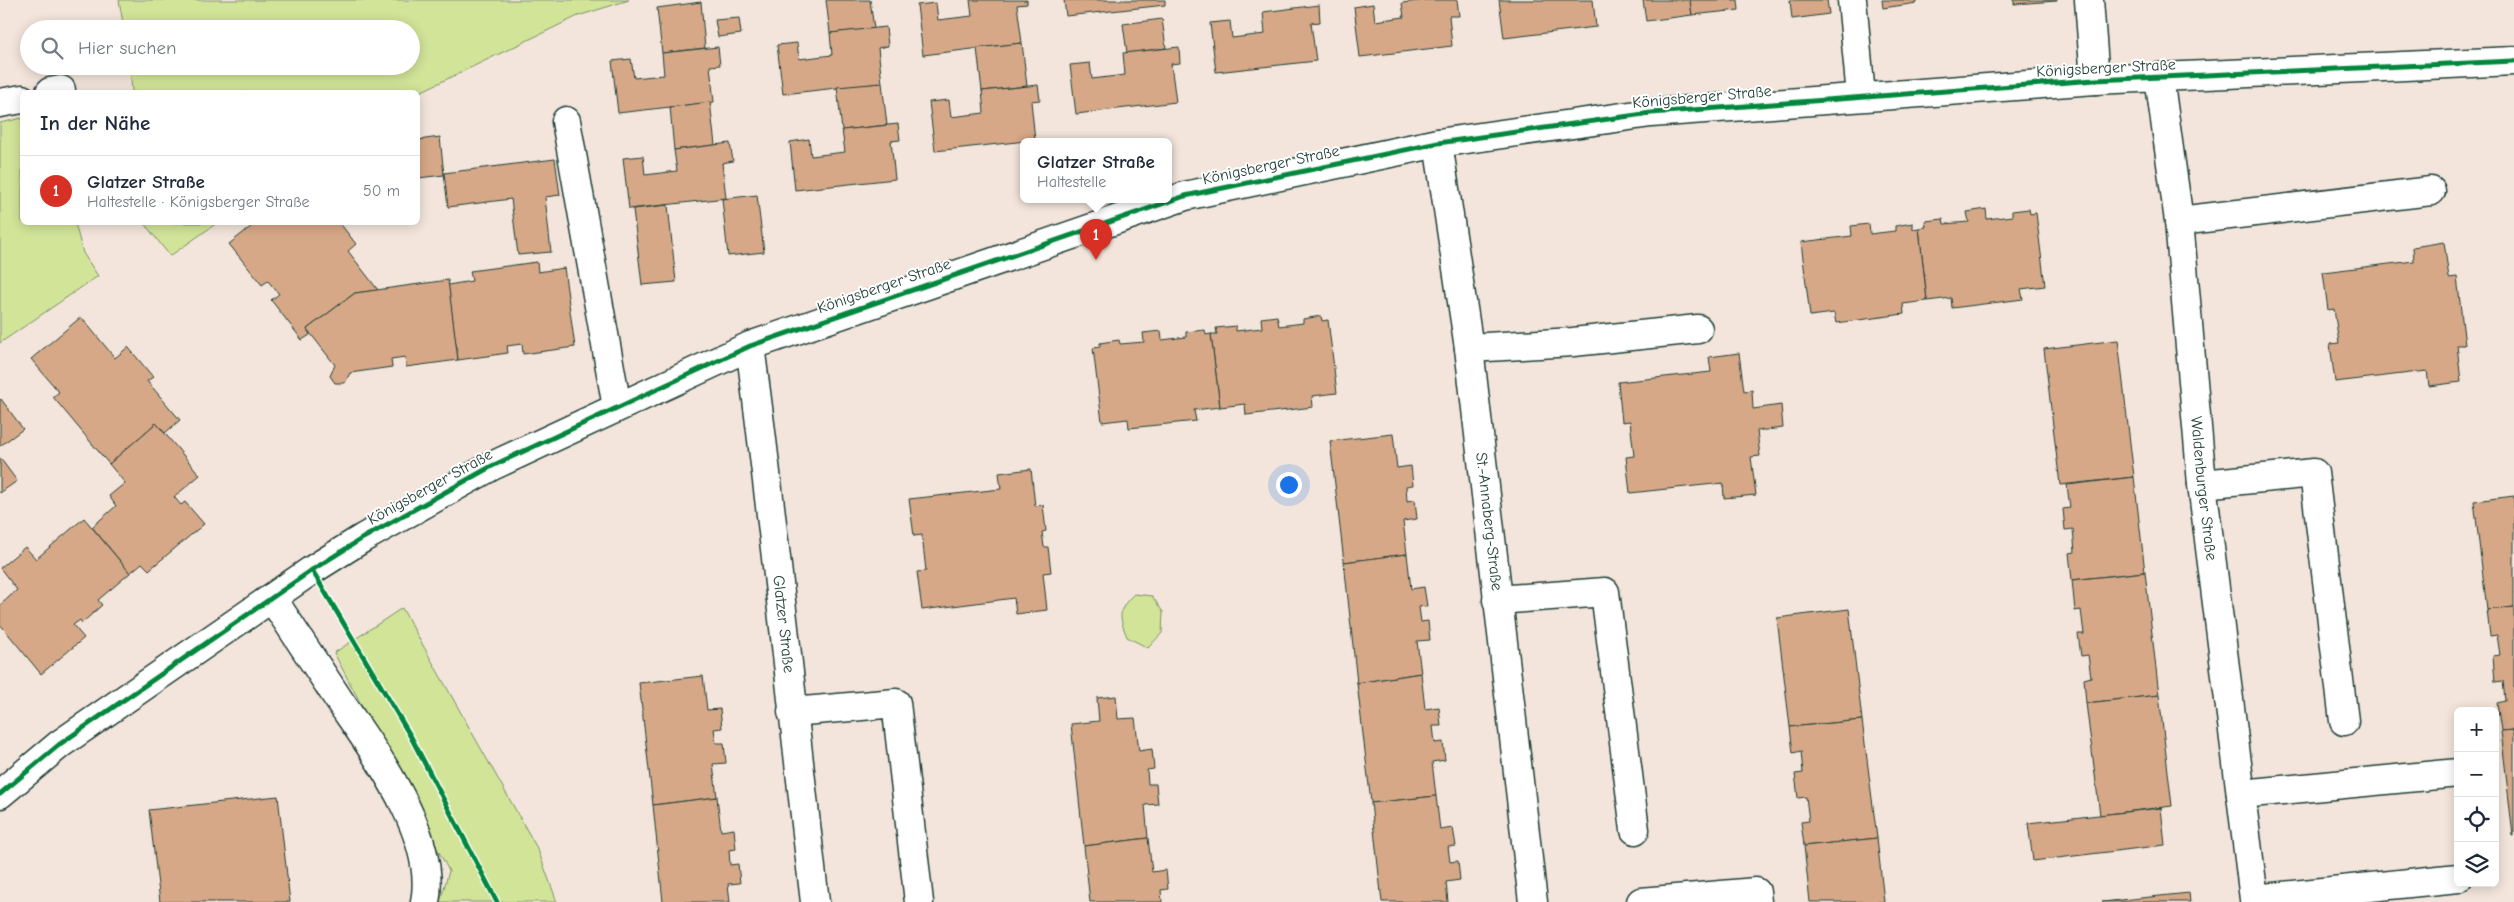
<!DOCTYPE html>
<html lang="de">
<head>
<meta charset="utf-8">
<style>
  :root { --surface:#fff; --page:#f6f6f7; --text:#1f2937; --muted:#747a83; --line:#e0e1e3; --accent:#d93025 }
  body { margin:0; font-family:"Comic Neue",sans-serif; background:var(--page); color:var(--text) }
  .controls { position:absolute; right:15px; bottom:15px; display:grid; overflow:hidden; border-radius:8px; box-shadow:0 2px 12px #0003 }
  .controls button { width:45px; height:45px; display:grid; place-items:center; padding:0; border:0; border-bottom:1px solid var(--line); background:var(--surface); color:var(--text); font:25px sans-serif }
  .you { position:absolute; left:1288px; top:484px; width:18px; height:18px; margin:-12px; border:4px solid #fff; border-radius:50%; background:#1a73e8; box-shadow:0 0 0 8px #1a73e833 }
  .badge { display:grid; place-items:center; width:32px; height:32px; border-radius:50%; background:var(--accent); color:#fff; font-size:16px; font-weight:700 }
  .pin { position:absolute; translate:-50% -41px; filter:drop-shadow(0 1px 2px #0008) }
  .pin::after { content:''; position:absolute; top:26px; width:18px; height:15px; background:inherit; clip-path:polygon(0 0,100% 0,50% 100%) }
  .popup { position:absolute; left:1020px; top:138px; width:152px; height:65px; box-sizing:border-box; display:grid; place-content:center; border-radius:8px; background:var(--surface); filter:drop-shadow(0 1px 4px #0005); font-size:16px; white-space:nowrap; color:var(--muted) }
  .popup b { font-size:19px; color:var(--text) }
  .popup::after { content:''; position:absolute; left:50%; top:100%; margin-left:-10px; border:10px solid transparent; border-top-color:var(--surface) }
  .list { margin:0; padding:0; list-style:none }
  h2 { display:flex; justify-content:space-between; align-items:center; height:65px; margin:0; padding:0 20px; font-size:21px }
  h2 small { font-size:16px; font-weight:400; color:var(--muted) }
  .list li { display:grid; grid-template-columns:32px 1fr auto; gap:15px; align-items:center; box-sizing:border-box; height:70px; padding:0 20px; border-top:1px solid var(--line) }
  .list b { display:block; font-size:19px; white-space:nowrap }
  .list p { margin:0; font-size:16px; white-space:nowrap; color:var(--muted) }
  .list em { font-size:16px; font-style:normal; color:var(--muted) }
  .icon { flex:none; width:28px; height:28px; fill:none; stroke:currentColor; stroke-width:2; stroke-linecap:round; stroke-linejoin:round }
  .map { position:relative; flex:none; width:2514px; height:902px; overflow:hidden }
  .search { position:absolute; background:var(--surface); box-shadow:0 2px 12px #0003; left:20px; top:20px; width:400px; height:55px; display:flex; align-items:center; gap:12px; box-sizing:border-box; padding:0 18px; border-radius:28px; color:var(--muted); font-size:19px }
  .panel { position:absolute; background:var(--surface); box-shadow:0 2px 12px #0003; left:20px; top:90px; width:400px; height:135px; border-radius:8px }
  .map>svg:first-child { display:block }
</style>
</head>
<body>
<div class="map">
<svg width="2514" height="902" viewBox="0 0 2514 902">
  <rect width="100%" height="100%" fill="#f3e5db"/>
  <filter id="ink" filterUnits="userSpaceOnUse"><feTurbulence type="fractalNoise" baseFrequency=".02" numOctaves="2"/><feDisplacementMap in="SourceGraphic" scale="10" xChannelSelector="R" yChannelSelector="G"/><feConvolveMatrix kernelMatrix="1 2 1 2 8 2 1 2 1" color-interpolation-filters="sRGB"/></filter>
  <g filter="url(#ink)">
    <g fill="#d2e498" stroke="#789066">
      <path d="M119 0H629L578 16 418 93 132 92 130 66H411V29H124Z"/>
      <path d="M22 118V222L75 223 83 253 98 276 0 343V123Z"/>
      <path d="M144 223H217L170 256Z"/>
      <path d="M1134 594 1152 596 1163 612 1162 633 1148 648 1127 637C1119 617 1117 610 1134 594Z"/>
      <path d="M402 608 538 850 557 902H440L449 871 334 653Z"/>
    </g>
    <g fill="#d6a887" stroke="#1f3d34">
      <path d="M826 0H870L874 29 830 33Z"/>
      <path d="M970 0H1027V4L1017 5 1022 43 923 55 917 5 936 3 938 20 972 16Z"/>
      <path d="M1064 0H1165V5L1066 16Z"/>
      <path d="M1426 0H1457L1459 16H1449L1452 46 1360 57 1354 7 1373 4 1375 21 1404 17 1402 3Z"/>
      <path d="M1499 0H1593L1596 27 1504 38Z"/>
      <path d="M1643 0H1690L1692 15 1646 21Z"/>
      <path d="M1690 0H1738L1739 10 1692 15Z"/>
      <path d="M1790 0H1827L1829 14 1792 19Z"/>
      <path d="M1882 0H1917V3L1883 8Z"/>
      <path d="M2014 0H2057V1L2014 4Z"/>
      <path d="M701 2 705 48 662 53 657 8Z"/>
      <path d="M1319 5 1320 22 1311 23 1316 61 1216 72 1210 23 1230 21 1232 38 1265 34 1263 12Z"/>
      <path d="M739 18 741 34 718 37 715 20Z"/>
      <path d="M1162 19 1166 48 1127 53 1123 24Z"/>
      <path d="M886 27 888 46 878 48 882 83 783 94 777 45 797 43 799 59 832 55 830 33Z"/>
      <path d="M1022 43 1027 86 982 91 977 48Z"/>
      <path d="M718 47 720 65 710 66 714 102 618 113 612 61 631 59 634 78 664 75 662 53Z"/>
      <path d="M1179 47 1180 63 1171 64 1176 102 1076 114 1070 65 1090 63 1092 79 1125 75 1123 53Z"/>
      <path d="M882 83 887 125 842 130 837 87Z"/>
      <path d="M1038 85 1040 100 1031 101 1035 140 935 151 929 102 949 100 951 117 984 113 982 91Z"/>
      <path d="M710 102 715 145 674 150 670 107Z"/>
      <path d="M898 124 900 140 891 141 895 179 795 190 790 142 809 139 811 156 845 152 842 130Z"/>
      <path d="M440 137 444 175 418 178V140Z"/>
      <path d="M730 143 733 161 722 163 726 198 629 209 623 158 643 156 645 175 677 171 674 150Z"/>
      <path d="M555 159 560 195 545 197 551 252 518 255 511 199 448 207 444 173Z"/>
      <path d="M757 195 764 252 728 256 722 199Z"/>
      <path d="M668 205 676 282 642 285 633 209Z"/>
      <path d="M1986 209 1987 219 2012 216V211L2029 209 2030 214 2036 213 2045 286 2021 289 2023 299 1952 308 1951 298 1927 301 1919 228 1926 227 1925 221 1943 219 1944 224 1969 222 1967 212Z"/>
      <path d="M257 222H339L356 244 348 251 378 290 355 293 307 329 310 335 302 340 271 300 279 294 268 281 262 285 229 244Z"/>
      <path d="M1913 223V229L1919 228 1927 301 1903 304 1904 314 1836 323 1834 313 1810 316 1801 242 1852 236 1851 226 1869 224 1870 234 1895 231V226Z"/>
      <path d="M2444 242 2449 278 2457 277 2465 345H2457L2461 382 2429 386 2427 371 2335 382 2330 344 2339 343 2334 309 2328 310 2323 272 2414 261 2413 247Z"/>
      <path d="M537 262 538 272 564 268 575 347 523 354 522 344 507 346 508 353 458 360 448 285 472 281 470 271Z"/>
      <path d="M448 280 458 360 406 367 405 357 391 359 392 367 350 373 345 383H335L330 376 335 365 307 329 355 293Z"/>
      <path d="M1277 316 1279 326 1303 323V319L1321 316 1322 321 1328 320 1337 393 1312 396 1313 407 1246 415 1245 404 1220 407 1211 334H1217L1216 328 1236 326V331L1262 328 1261 318Z"/>
      <path d="M81 317 115 358 128 347 153 377 147 381 180 420 165 433 156 423 109 464 53 397 59 392 31 359Z"/>
      <path d="M1205 330 1206 335 1211 334 1220 407 1194 410 1196 421 1129 428 1128 419 1102 422 1093 348 1100 347V343L1119 340 1120 344 1144 342 1143 333 1161 331 1162 340 1186 337V332Z"/>
      <path d="M2118 340 2134 477 2060 485 2044 349Z"/>
      <path d="M1739 353 1744 391 1752 390 1753 409 1781 405 1783 428 1757 431 1760 456 1751 457 1756 495 1724 498 1723 483 1630 493 1626 457 1634 456 1630 421 1622 422 1618 382 1711 372 1709 357Z"/>
      <path d="M1 399 23 429 0 446V400Z"/>
      <path d="M156 423 200 475 174 497 181 505 185 502 204 524 149 570 142 563 130 573 92 527 116 506 109 496 125 483 109 464Z"/>
      <path d="M1393 434 1397 468 1411 466 1413 485 1406 486 1407 501 1415 500 1417 519 1403 521 1407 554 1344 562 1330 441Z"/>
      <path d="M0 458 17 481 0 493Z"/>
      <path d="M1031 469 1035 506 1043 505 1046 531 1042 532 1044 547H1048L1051 572 1043 573 1047 610 1016 614 1014 598 922 610 917 572 926 571 922 535 914 536 909 499 1001 489 999 473Z"/>
      <path d="M2134 477 2145 572 2072 580 2069 553 2075 552 2073 529 2065 530 2063 509 2070 508 2067 485Z"/>
      <path d="M2514 496V607L2487 610 2474 501Z"/>
      <path d="M84 518 130 573 98 600 102 605 82 623 80 620 73 625 84 638 41 674 0 624V605L17 590 0 568 25 547 36 559Z"/>
      <path d="M1407 554 1411 589 1424 587 1427 606 1419 607 1421 622 1428 621 1430 640 1417 641 1421 673 1357 683 1344 562Z"/>
      <path d="M2145 572 2159 695 2086 703 2084 679 2091 677 2088 655 2081 656 2078 634H2084L2081 610 2075 611 2072 580Z"/>
      <path d="M2514 607V730L2501 731 2497 703 2505 701 2503 681 2495 682 2493 656 2500 655 2497 635 2490 636 2487 610Z"/>
      <path d="M1849 609 1862 720 1790 727 1777 618Z"/>
      <path d="M1421 673 1425 709 1439 707 1441 726H1433L1435 743 1443 742 1445 760 1432 762 1436 796 1371 803 1357 683Z"/>
      <path d="M703 676 707 710 720 709 722 728 714 729 716 743H724L726 763 713 764 717 797 653 805 639 683Z"/>
      <path d="M2159 695 2172 806 2100 815 2086 703Z"/>
      <path d="M1116 696 1118 719 1135 718 1139 751 1152 749 1154 769 1147 770 1148 784H1156L1158 804 1145 805 1148 838 1084 846 1071 724 1099 721 1097 698Z"/>
      <path d="M1862 720 1877 838 1804 846 1801 822 1809 821 1806 797 1798 798 1795 774 1803 773 1801 751 1793 753 1790 727Z"/>
      <path d="M2514 730V836H2513L2501 731Z"/>
      <path d="M278 796 290 902H160L149 810Z"/>
      <path d="M1436 796 1440 830 1453 828 1456 846 1448 847 1450 862 1458 861 1460 880 1446 882 1448 902H1382L1371 803Z"/>
      <path d="M717 797 721 831 734 829 736 849 729 850 730 865 738 864 740 883 728 884 730 902H663L653 805Z"/>
      <path d="M2161 808 2165 845 2033 861 2028 823Z"/>
      <path d="M1148 838 1152 872 1166 870 1168 889 1161 890 1162 902H1090L1084 846Z"/>
      <path d="M1877 838 1884 902H1810L1804 846Z"/>
      <path d="M2189 893 2190 902H2102Z"/>
    </g>
    <g fill="none" stroke-linecap="round" stroke-linejoin="round">
      <g stroke="#1f3d34" stroke-width="31">
        <g id="minor">
          <path d="M1852 0 1861 96"/>
          <path d="M2089 0 2095 80"/>
          <path id="s1" d="M2159 77 2179 221 2202 484 2254 899 2458 878"/>
          <path d="M50 92 61 90"/>
          <path d="M0 103 22 99"/>
          <path d="M566 121 617 407"/>
          <path id="s2" d="M1438 143 1469 348 1533 902"/>
          <path d="M2179 221 2431 191"/>
          <path id="s3" d="M750 346C775 531 793 717 815 902"/>
          <path d="M1469 348 1573 342 1698 329"/>
          <path d="M2202 484 2314 473 2344 721"/>
          <path d="M272 598C294 632 317 666 339 700 374 752 438 836 425 902"/>
          <path d="M1497 600 1605 592 1635 830"/>
          <path d="M792 712 896 703 919 902"/>
          <path d="M0 794 60 744 312 570 363 538 492 466 750 346 1185 196 1438 143 1651 113 2095 80 2514 61"/>
          <path d="M2241 794 2458 773"/>
          <path d="M1641 902 1756 892 1757 902"/>
        </g>
      </g>
      <use href="#minor" stroke="#fff" stroke-width="28"/>
      <g stroke="#fff" stroke-width="8">
        <g id="cycleway">
          <path d="M312 570 411 737 497 902"/>
          <path d="M0 794 60 744 312 570 363 538 492 466 750 346 1185 196 1438 143 1651 113 2095 80 2514 61"/>
        </g>
      </g>
      <use href="#cycleway" stroke="#00873e" stroke-width="5"/>
    </g>
  </g>
  <g text-anchor="middle" dominant-baseline="central" stroke-width="4" stroke-linejoin="round" paint-order="stroke">
    <g font-size="16" fill="#1f3d34" stroke="#fff">
      <text transform="translate(2106 68) rotate(-3)">Königsberger Straße</text>
      <text transform="translate(1702 97) rotate(-5)">Königsberger Straße</text>
      <text transform="translate(1271 165) rotate(-12)">Königsberger Straße</text>
      <text transform="translate(884 286) rotate(-19)">Königsberger Straße</text>
      <text transform="translate(430 487) rotate(-29)">Königsberger Straße</text>
      <text stroke="none"><textPath href="#s1" startOffset="414">Waldenburger Straße</textPath></text>
      <text stroke="none"><textPath href="#s2" startOffset="382">St.-Annaberg-Straße</textPath></text>
      <text stroke="none"><textPath href="#s3" startOffset="280">Glatzer Straße</textPath></text>
    </g>
  </g>
</svg>
<div class="controls">
<button>+</button>
<button>−</button>
<button><svg class="icon" aria-label="locate" viewBox="0 0 24 24"><circle cx="12" cy="12" r="6"/><path d="M12 2v4M12 18v4M2 12h4M18 12h4"/></svg></button>
<button><svg class="icon" aria-label="layers" viewBox="0 0 24 24"><path d="M12 4l9 5-9 5-9-5zM3 14l9 5 9-5"/></svg></button>
</div>
<div class="you"></div>
<div class="pin badge" style="left:1096px;top:260px">1</div>
<div class="popup"><b>Glatzer Straße</b>Haltestelle</div>
<div class="search"><svg class="icon" aria-label="search" viewBox="0 0 24 24"><circle cx="10" cy="10" r="6"/><path d="M15 15l6 6"/></svg>Hier suchen</div>
<section class="panel">
<h2>In der Nähe<small></small></h2>
<ul class="list">
<li><span class="badge">1</span><div><b>Glatzer Straße</b><p>Haltestelle · Königsberger Straße</p></div><em>50 m</em></li>
</ul>
</section>
</div>
</body>
</html>
